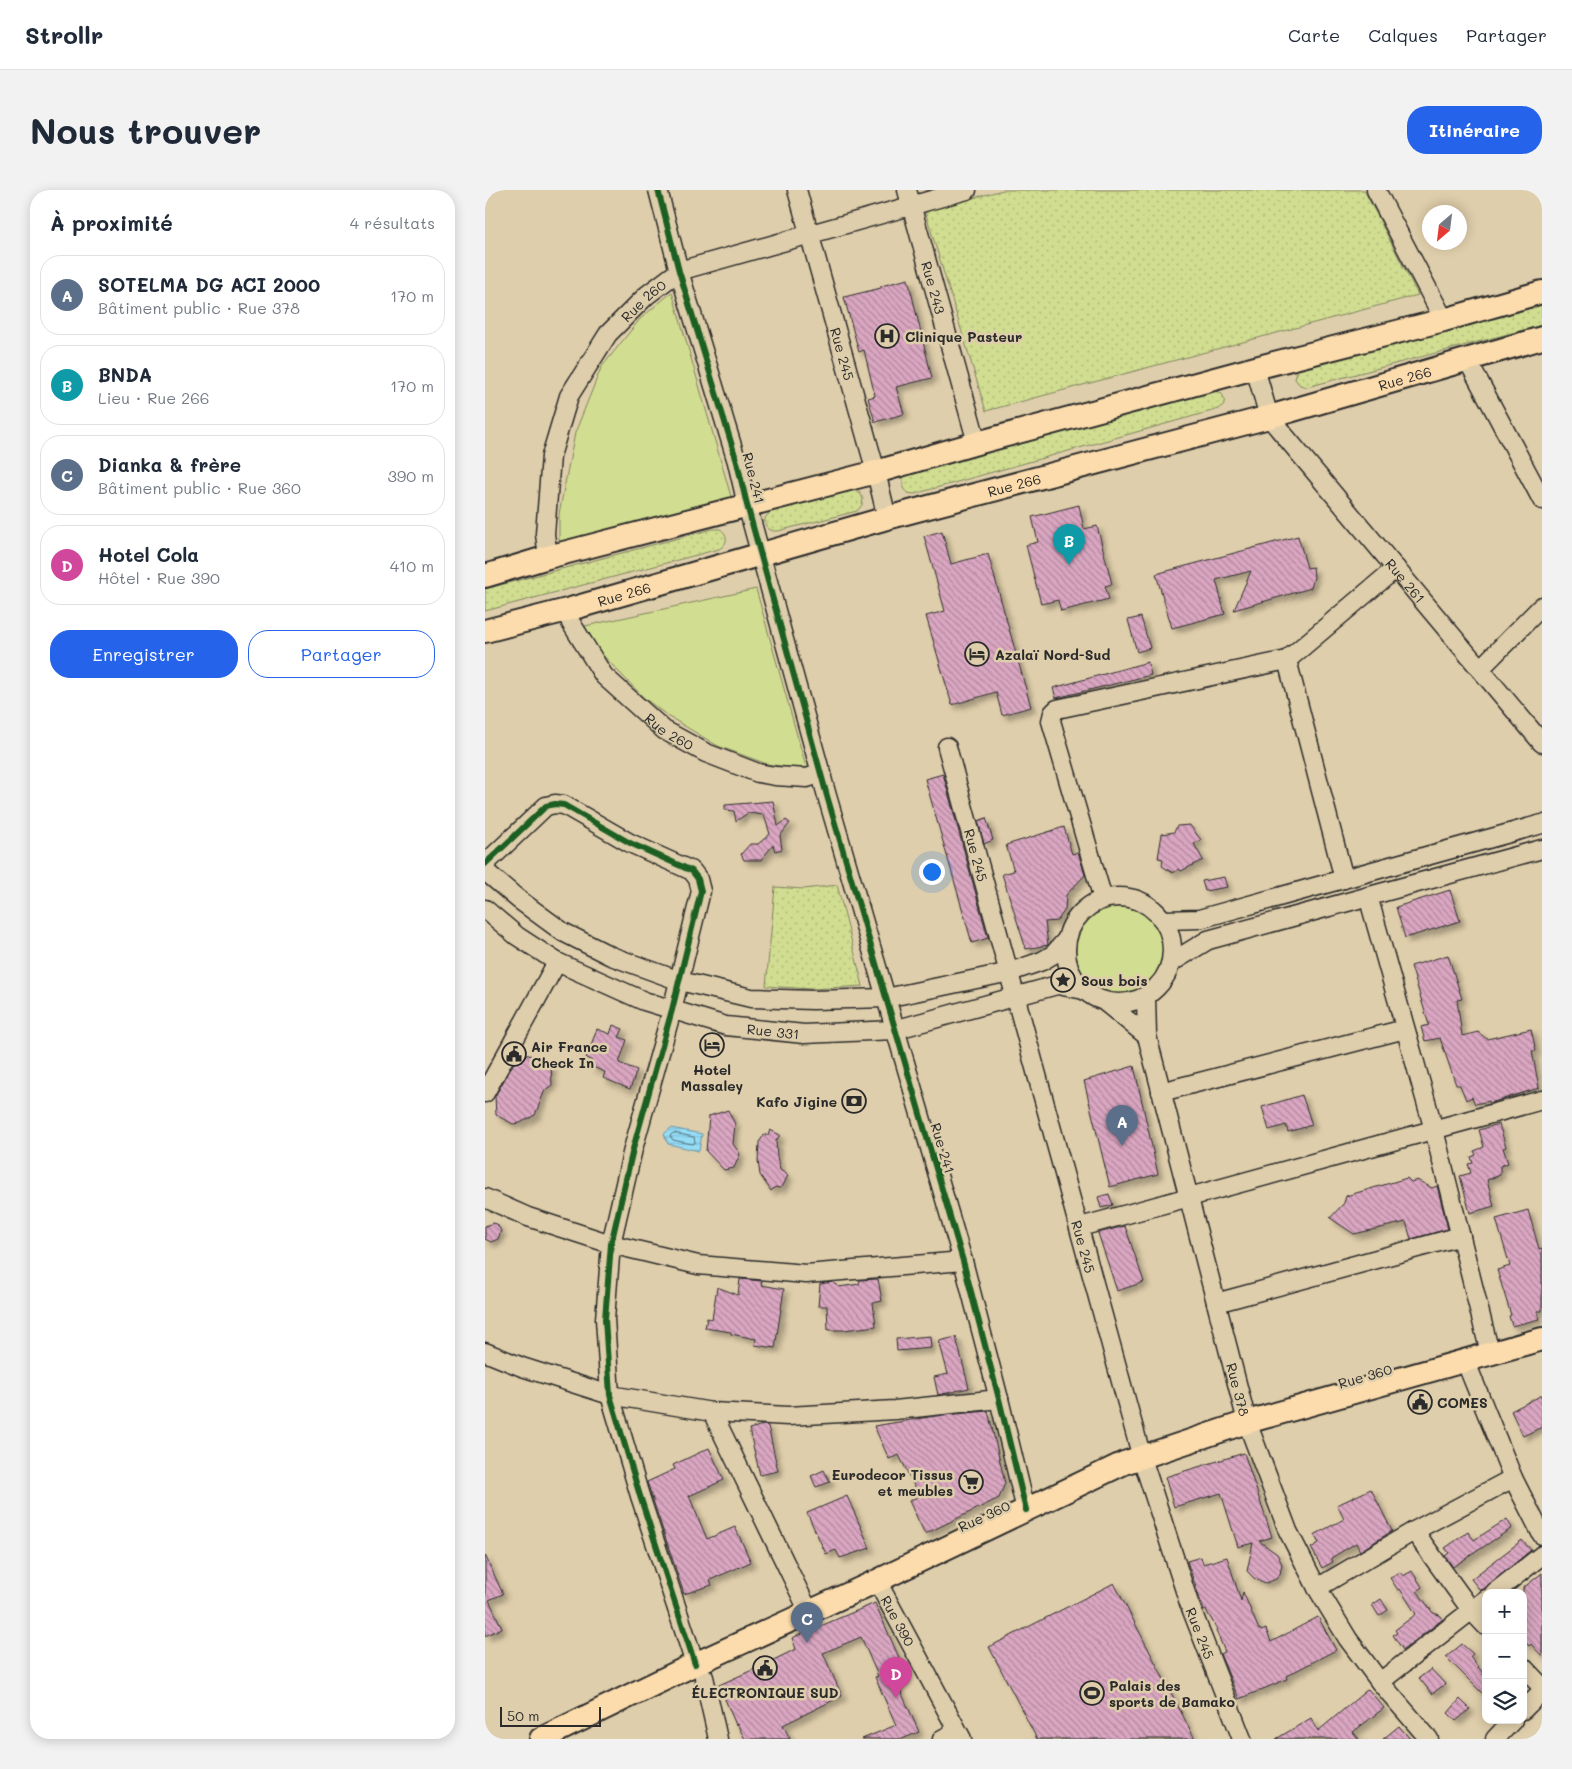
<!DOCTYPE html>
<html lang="fr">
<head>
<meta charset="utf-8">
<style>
  :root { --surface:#fff; --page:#f2f2f3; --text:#1f2937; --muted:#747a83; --line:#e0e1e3; --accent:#2563eb }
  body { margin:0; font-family:Mali,sans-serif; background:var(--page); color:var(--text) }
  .controls { position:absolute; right:15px; bottom:15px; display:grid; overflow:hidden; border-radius:10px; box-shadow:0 2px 12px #0003 }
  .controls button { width:45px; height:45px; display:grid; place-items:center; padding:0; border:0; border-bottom:1px solid var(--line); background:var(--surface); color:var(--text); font:25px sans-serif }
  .compass { position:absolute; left:937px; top:15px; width:45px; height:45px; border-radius:50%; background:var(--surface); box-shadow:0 2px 12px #0003; rotate:208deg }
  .scale { position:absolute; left:15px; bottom:12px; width:101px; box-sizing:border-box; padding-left:5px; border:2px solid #2b2b2b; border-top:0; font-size:14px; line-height:18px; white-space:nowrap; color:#2b2b2b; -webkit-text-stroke:4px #dfceab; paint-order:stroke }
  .you { position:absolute; left:446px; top:681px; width:18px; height:18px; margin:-12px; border:4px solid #fff; border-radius:50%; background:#1a73e8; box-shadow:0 0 0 8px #1a73e833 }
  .badge { display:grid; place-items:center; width:32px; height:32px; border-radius:50%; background:var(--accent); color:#fff; font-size:16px; font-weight:700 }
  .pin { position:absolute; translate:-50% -41px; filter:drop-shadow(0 1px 2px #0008) }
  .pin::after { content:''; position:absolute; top:26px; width:18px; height:15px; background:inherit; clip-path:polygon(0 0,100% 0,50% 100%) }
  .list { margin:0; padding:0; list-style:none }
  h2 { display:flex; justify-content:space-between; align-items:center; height:65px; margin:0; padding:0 20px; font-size:21px }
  h2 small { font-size:16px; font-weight:400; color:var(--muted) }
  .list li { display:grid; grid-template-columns:32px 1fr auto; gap:15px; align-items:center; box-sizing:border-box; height:80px; margin:0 10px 10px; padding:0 10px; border:1px solid var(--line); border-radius:20px }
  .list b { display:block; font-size:19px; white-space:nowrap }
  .list p { margin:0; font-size:16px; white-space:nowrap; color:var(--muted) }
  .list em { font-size:16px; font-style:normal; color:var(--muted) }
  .actions { display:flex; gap:10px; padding:15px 20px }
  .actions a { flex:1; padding:11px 0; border:1px solid var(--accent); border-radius:20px; text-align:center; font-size:18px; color:var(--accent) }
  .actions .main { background:var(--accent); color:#fff }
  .icon { flex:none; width:28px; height:28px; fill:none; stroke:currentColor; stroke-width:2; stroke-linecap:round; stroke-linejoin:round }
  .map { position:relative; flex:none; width:1057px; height:1549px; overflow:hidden; border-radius:20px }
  header { display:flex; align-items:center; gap:30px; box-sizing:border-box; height:70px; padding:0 25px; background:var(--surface); border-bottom:1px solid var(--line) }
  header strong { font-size:24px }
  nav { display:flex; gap:28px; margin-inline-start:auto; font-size:18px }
  .intro { display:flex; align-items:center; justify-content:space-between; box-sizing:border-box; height:120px; padding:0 30px }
  h1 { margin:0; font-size:35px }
  .button { padding:12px 22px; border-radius:20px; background:var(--accent); color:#fff; font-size:18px; font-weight:700 }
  main { display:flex; gap:30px; padding:0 30px }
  aside { flex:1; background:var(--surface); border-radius:20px; box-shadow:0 2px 12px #0003 }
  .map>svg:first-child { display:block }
</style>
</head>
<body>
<header>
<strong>Strollr</strong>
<nav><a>Carte</a><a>Calques</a><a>Partager</a></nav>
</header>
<div class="intro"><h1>Nous trouver</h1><a class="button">Itinéraire</a></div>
<main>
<aside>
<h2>À proximité<small>4 résultats</small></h2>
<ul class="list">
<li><span class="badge" style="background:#5c6f8a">A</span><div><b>SOTELMA DG ACI 2000</b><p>Bâtiment public · Rue 378</p></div><em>170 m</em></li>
<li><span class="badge" style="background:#0f9aa8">B</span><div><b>BNDA</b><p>Lieu · Rue 266</p></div><em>170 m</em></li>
<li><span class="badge" style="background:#5c6f8a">C</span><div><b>Dianka &amp; frère</b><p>Bâtiment public · Rue 360</p></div><em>390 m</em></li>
<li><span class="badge" style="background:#d1479c">D</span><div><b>Hotel Cola</b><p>Hôtel · Rue 390</p></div><em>410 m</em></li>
</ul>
<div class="actions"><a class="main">Enregistrer</a><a>Partager</a></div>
</aside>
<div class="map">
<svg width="1057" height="1549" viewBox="0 0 1057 1549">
  <defs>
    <pattern id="grass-dots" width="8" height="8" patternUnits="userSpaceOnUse" patternTransform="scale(1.25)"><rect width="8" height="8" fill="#d1dd90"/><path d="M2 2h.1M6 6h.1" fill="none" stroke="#b4be7c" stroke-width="1.8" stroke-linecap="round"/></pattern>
    <pattern id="water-rules" width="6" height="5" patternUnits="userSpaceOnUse" patternTransform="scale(1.25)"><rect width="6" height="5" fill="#95ddf7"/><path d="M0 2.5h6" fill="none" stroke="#81bed4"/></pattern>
    <pattern id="building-back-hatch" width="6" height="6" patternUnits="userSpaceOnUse" patternTransform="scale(1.25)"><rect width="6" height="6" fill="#daa6c1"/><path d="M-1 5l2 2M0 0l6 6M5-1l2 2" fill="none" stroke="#b1879d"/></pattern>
    <filter id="shadow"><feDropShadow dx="4.5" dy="4.5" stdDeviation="2.5" flood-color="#0004"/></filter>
  </defs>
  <rect width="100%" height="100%" fill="#dfceab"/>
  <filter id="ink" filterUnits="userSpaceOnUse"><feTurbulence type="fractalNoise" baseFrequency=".02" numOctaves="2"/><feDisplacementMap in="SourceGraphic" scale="10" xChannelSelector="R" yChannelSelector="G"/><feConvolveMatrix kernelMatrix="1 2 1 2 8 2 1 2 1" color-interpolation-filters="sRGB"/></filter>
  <g filter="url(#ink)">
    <g fill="url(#grass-dots)" stroke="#7e845e">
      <path d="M518 0H879L933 105 501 221 440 21Z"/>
      <path d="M1057 112V135L822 197 815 195 810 189 813 178Z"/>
      <path d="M725 200 735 202C741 208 741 214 734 219L429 304 422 303 418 298V288L423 284Z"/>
      <path d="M366 299 374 302 378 308 377 315 372 321 293 341C284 342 279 336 280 328L287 320Z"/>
      <path d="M228 339H235C244 345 243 354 234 359L0 421V399Z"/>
      <path d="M352 695 378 796 326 799 281 796 290 697 319 699Z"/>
    </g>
    <g fill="#d1dd90" stroke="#7e845e">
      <path d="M187 102 247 310 74 353V324L90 243 116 178 155 129Z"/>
      <path d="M271 399 321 577 311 578 282 574 233 556 183 526 159 508 110 457 100 436Z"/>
      <circle cx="635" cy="761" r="44"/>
    </g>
    <path fill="url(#water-rules)" stroke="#6b96a5" d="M186 938 217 944 214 961 183 954 179 944Z"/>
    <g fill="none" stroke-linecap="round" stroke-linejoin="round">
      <path stroke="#55727d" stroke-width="1" d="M189 943 209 947 210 953 207 954 188 950 185 946Z"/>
    </g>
    <g fill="url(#building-back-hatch)" stroke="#2b2b2b" filter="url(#shadow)">
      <path d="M423 89 447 188 411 197 419 224 390 232 383 208 390 206 379 160 374 162 359 107 396 98V96Z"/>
      <path d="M594 315 599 339 612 336 627 394 620 396 624 409 576 421 573 410 556 414 541 355 553 352 547 327Z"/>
      <path d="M457 341 466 374 503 364 546 517 517 525 511 502 467 515 441 426 460 421 439 346Z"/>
      <path d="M813 346 822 378 828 377 829 387 826 398 749 420 766 381 731 390 740 424 687 438 671 384Z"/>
      <path d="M656 427 665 458 652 462 643 430Z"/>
      <path d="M663 472 666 485 571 508 568 498Z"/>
      <path d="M458 584 503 748 487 753 440 589Z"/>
      <path d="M288 611 293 636 301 630 305 633 295 646 297 659 290 661 288 655 276 670H259L256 664 265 654H273L285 644 279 625 263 623 251 631 249 621 240 620V615Z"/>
      <path d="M501 628 508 650 499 654 493 631Z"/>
      <path d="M705 635 716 650 709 654 718 670 696 681 694 679 688 683 677 676 678 669 673 668 677 644 689 642 692 636Z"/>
      <path d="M579 637 587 664 593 662 600 685 581 705 580 720 572 731 560 732 563 755 541 759 517 684 529 681 521 655Z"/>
      <path d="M739 687 742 697 720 701 717 691Z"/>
      <path d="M965 700 975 731 920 748 911 717Z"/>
      <path d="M963 765 977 809 972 810 977 846 993 842 1002 849 1046 839 1051 861H1047L1054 898 1005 913 1004 911 990 914 987 907 981 910 975 895H971L955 848 940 851 936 837 944 835 926 776Z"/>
      <path d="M128 835 138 839 134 847 142 850 134 873 152 880 145 899 118 888 120 882 105 876 107 871 101 868 112 839 125 844Z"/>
      <path d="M37 863 50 867 66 875 67 895 60 900 50 925 35 933 28 934 11 925 10 906 30 871Z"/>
      <path d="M649 876 673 984 625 997 599 891Z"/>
      <path d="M817 905 827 935 803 942 801 935 784 940 777 917Z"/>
      <path d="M243 920 250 934 248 954 255 964 249 978 239 980 221 961 224 926Z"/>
      <path d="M1014 934 1021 957 1018 958 1023 973 1015 976V985L1002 990 1009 1016 985 1023 975 986 986 983 983 974 988 973 986 967 991 965 989 961 999 957 994 940Z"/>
      <path d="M285 940 295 945 291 951 292 967 295 980 303 985 298 996 294 998 290 997 286 1001 275 985 273 971 274 952 279 945H283Z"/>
      <path d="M922 988 926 992 932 990 947 998 952 996 963 1039 926 1049 921 1032 869 1044 845 1028 859 1013 861 1006Z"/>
      <path d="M624 1004 628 1015 616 1018 613 1007Z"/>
      <path d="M1043 1020 1054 1059 1057 1058V1121H1052L1054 1129 1027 1136 1024 1126 1026 1125 1012 1080 1025 1076 1011 1029Z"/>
      <path d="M8 1033 12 1034 16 1041 13 1049 6 1052 0 1049V1036Z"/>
      <path d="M640 1036 659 1092 632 1101 613 1043Z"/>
      <path d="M255 1089 277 1091 276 1095 299 1099 290 1158 270 1155 271 1149 246 1144V1142L220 1138 222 1128 227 1129 232 1097 253 1105Z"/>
      <path d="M393 1089 397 1111 388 1113 391 1136 359 1140H343L342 1116H333L335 1094 347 1092 354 1097 374 1094 375 1090Z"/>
      <path d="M445 1146 446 1158 412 1161 411 1149Z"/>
      <path d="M471 1147 484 1198 453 1205 449 1187 463 1184 454 1151Z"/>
      <path d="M1057 1205V1237L1038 1246 1026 1221Z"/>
      <path d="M503 1221 520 1293 514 1308 440 1344 424 1311 434 1306 414 1265 404 1269 389 1236 450 1226Z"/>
      <path d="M278 1235 283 1236 293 1281 275 1285 264 1239Z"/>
      <path d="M224 1258 239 1290 204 1306 222 1349 250 1337 266 1372 225 1390 227 1395 199 1404 162 1292 190 1279 188 1275Z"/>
      <path d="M759 1263 787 1347 774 1351 792 1364 797 1374 795 1384 791 1389 781 1393 770 1389 762 1381 768 1353 753 1357 736 1303 689 1317 680 1287Z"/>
      <path d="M339 1280 345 1292 331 1297 326 1286Z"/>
      <path d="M886 1299 907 1341 875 1361 871 1353 846 1368 848 1372 837 1378 826 1358 834 1353 829 1345 859 1329 852 1315Z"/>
      <path d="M362 1306 385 1358 355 1368 351 1360 341 1364 322 1323Z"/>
      <path d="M1022 1329 1027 1338 968 1377 960 1366 964 1363 960 1358 983 1342 989 1350Z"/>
      <path d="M1037 1350 1046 1360 999 1399 995 1400 986 1389Z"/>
      <path d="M0 1365 18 1404 4 1410 17 1438 0 1446Z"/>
      <path d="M716 1367 718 1374 742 1367 756 1411 758 1402 774 1440 775 1439 776 1441 781 1439 786 1452 833 1427 851 1460 801 1486 802 1489 754 1509 735 1464 740 1462 731 1440 732 1439 721 1420 719 1421 702 1371Z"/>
      <path d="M927 1381 937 1397 932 1401 948 1423 955 1425 958 1429 918 1460 908 1445 912 1443 910 1440 931 1424 915 1399 913 1400 905 1388 915 1382 918 1386Z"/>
      <path d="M1057 1383V1466L1046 1454 1044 1456 1038 1450V1398Z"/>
      <path d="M629 1393 710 1549H552L504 1457Z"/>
      <path d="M896 1409 903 1420 894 1426 887 1415Z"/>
      <path d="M390 1413 415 1470 404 1475 434 1542 417 1549H377L411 1535 390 1487 393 1486 376 1447 338 1463 357 1506 298 1535 305 1549H260L252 1534 251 1535 234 1495 274 1477 311 1459 307 1448Z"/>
      <path d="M977 1454 988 1464 985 1467 1001 1487V1507L961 1467Z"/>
      <path d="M946 1479 960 1494 947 1504 934 1488Z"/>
      <path d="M883 1499 899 1518 868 1542 874 1549H791L826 1528 833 1541Z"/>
      <path d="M975 1509 985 1519 971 1531 963 1523Z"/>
      <path d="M914 1536 925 1549H898Z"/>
    </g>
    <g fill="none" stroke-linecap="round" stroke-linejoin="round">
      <g stroke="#2b2b2b" stroke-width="21">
        <g id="minor">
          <path d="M173 0 194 81 252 272 262 315 342 606 478 1071 514 1209 541 1320"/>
          <path id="s1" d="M312 0 391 282 402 328"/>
          <path id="s2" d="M422 0 492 253"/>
          <path d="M891 0 959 130"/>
          <path d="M982 169 1057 310"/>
          <path id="s3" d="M770 178 784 227 1057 553"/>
          <path id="s4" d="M63 367 60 344 66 266 84 206 123 144 162 105 194 81 482 0"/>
          <path id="s5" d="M82 420 86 433 119 486 179 540 221 563 273 583 290 586 322 588 337 583"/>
          <path d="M802 470 859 689"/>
          <path d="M995 479 1057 416"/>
          <path id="s6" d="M462 557 657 1268 704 1413 757 1549"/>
          <path d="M0 674 61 616 70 614 79 615 145 653 207 681 213 689 216 701 187 820 148 959 126 1054 120 1129 125 1205 155 1306 210 1474"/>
          <path d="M0 681 33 709 78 742 126 766 195 791 266 808 328 810 401 808 525 782 557 771 569 764 582 749"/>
          <path d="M883 706 949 940 1005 1163"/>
          <circle cx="634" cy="760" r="53"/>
          <path d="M618 709 566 531 568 523 572 519 802 470 911 378"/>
          <path id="s7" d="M0 719 32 746 72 772 159 811 241 836 319 844 409 840 572 795 599 800"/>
          <path d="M679 730 714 729 1057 634"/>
          <path d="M687 772 723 750 1057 659"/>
          <path id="s8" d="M661 807 662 846 762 1232 803 1341 832 1398 863 1449 895 1492 944 1549"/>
          <path d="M620 812 662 846"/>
          <path d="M676 902 920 839"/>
          <path d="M0 903 72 772"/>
          <path d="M0 1008 43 1027 126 1054 213 1075 321 1084 478 1071"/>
          <path d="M595 1037 1057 910"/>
          <path d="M731 1113 976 1046"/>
          <path d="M0 1162 37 1177 125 1205 227 1222 303 1226 410 1220 514 1209"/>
          <path d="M980 1170 1028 1288 1057 1345"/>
          <path d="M227 1222 324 1422"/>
          <path d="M929 1341 986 1420 1001 1436"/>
          <path id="s9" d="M392 1391 477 1549"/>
          <path d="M832 1398 929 1341 1028 1288"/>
          <path d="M1009 1403 1057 1365"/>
          <path d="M1038 1477 1057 1497"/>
          <path d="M219 1487 233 1549"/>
          <path d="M895 1492 1001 1409"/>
          <path d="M1038 1520 1057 1501"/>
          <path d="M457 1549 472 1541"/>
          <path d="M1010 1549 1028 1530"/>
        </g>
      </g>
      <g stroke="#2b2b2b" stroke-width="26">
        <g id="major">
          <path d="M0 386 63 367 391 282 492 253 770 178 959 130 1057 102"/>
          <path id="s10" d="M0 441 82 420 402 328 784 227 1057 148"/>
          <path d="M56 1549 210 1474 392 1391 639 1273 762 1232 1057 1149"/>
        </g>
      </g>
      <use href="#minor" stroke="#dfceab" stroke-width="18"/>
      <use href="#major" stroke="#fcdcac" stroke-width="22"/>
      <g stroke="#dfceab" stroke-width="9">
        <g id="cycleway">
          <path d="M173 0 194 81 252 272 262 315 342 606 478 1071 514 1209 541 1320"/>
          <path d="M0 674 61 616 70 614 79 615 145 653 207 681 213 689 216 701 187 820 148 959 126 1054 120 1129 125 1205 155 1306 210 1474"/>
        </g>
      </g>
      <use href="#cycleway" stroke="#1b5e20" stroke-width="6"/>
    </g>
  </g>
  <defs>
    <g id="hospital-ring" transform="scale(1.25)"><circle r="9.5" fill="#dfceab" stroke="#2b2b2b" stroke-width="1.5"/><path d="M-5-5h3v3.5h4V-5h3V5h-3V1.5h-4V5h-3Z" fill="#2b2b2b"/></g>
    <g id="hotel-ring" transform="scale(1.25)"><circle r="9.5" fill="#dfceab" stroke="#2b2b2b" stroke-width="1.5"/><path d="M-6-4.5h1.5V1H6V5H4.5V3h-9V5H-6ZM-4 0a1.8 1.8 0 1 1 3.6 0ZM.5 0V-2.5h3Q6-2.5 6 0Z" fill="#2b2b2b"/></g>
    <g id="sight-ring" transform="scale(1.25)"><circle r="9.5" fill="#dfceab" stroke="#2b2b2b" stroke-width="1.5"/><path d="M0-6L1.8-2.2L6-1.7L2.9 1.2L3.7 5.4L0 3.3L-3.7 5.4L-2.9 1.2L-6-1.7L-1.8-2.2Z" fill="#2b2b2b"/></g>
    <g id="civic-ring" transform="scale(1.25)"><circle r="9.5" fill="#dfceab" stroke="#2b2b2b" stroke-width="1.5"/><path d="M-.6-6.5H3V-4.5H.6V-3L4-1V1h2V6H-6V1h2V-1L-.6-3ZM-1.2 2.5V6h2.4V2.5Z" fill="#2b2b2b"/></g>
    <g id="bank-ring" transform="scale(1.25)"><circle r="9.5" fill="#dfceab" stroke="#2b2b2b" stroke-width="1.5"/><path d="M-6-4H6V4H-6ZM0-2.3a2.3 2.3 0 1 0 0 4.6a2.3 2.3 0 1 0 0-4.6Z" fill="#2b2b2b"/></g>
    <g id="supermarket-ring" transform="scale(1.25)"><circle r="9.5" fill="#dfceab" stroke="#2b2b2b" stroke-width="1.5"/><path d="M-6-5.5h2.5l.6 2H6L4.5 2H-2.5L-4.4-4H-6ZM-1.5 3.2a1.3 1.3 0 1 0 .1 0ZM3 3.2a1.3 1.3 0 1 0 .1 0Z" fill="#2b2b2b"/></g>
    <g id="stadium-ring" transform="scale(1.25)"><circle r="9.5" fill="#dfceab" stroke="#2b2b2b" stroke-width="1.5"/><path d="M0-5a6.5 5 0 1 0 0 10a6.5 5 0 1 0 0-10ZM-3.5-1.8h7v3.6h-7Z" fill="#2b2b2b"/></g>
  </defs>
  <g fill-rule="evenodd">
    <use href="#hospital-ring" x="402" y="146"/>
    <use href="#hotel-ring" x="492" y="464"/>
    <use href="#sight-ring" x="578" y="790"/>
    <use href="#hotel-ring" x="227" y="855"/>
    <use href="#civic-ring" x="29" y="864"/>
    <use href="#bank-ring" x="369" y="911"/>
    <use href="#civic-ring" x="935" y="1212"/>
    <use href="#supermarket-ring" x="486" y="1292"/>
    <use href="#civic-ring" x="280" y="1478"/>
    <use href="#stadium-ring" x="607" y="1503"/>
  </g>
  <g text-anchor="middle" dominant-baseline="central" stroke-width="5" stroke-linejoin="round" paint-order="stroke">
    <g font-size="14" fill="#2b2b2b" stroke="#dfceab">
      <text stroke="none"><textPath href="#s2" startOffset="101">Rue 243</textPath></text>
      <text stroke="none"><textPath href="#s4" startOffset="286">Rue 260</textPath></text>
      <text stroke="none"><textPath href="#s1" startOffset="170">Rue 245</textPath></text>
      <text stroke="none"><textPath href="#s10" startOffset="954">Rue 266</textPath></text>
      <text transform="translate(269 288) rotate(76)">Rue 241</text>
      <text stroke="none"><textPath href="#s10" startOffset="549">Rue 266</textPath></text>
      <text stroke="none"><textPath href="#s3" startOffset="264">Rue 261</textPath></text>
      <text stroke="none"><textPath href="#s10" startOffset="144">Rue 266</textPath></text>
      <text stroke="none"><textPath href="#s5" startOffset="162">Rue 260</textPath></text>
      <text stroke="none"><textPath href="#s6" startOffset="112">Rue 245</textPath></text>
      <text stroke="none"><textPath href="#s7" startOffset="318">Rue 331</textPath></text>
      <text transform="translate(458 958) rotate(73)">Rue 241</text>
      <text stroke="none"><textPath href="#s6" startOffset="518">Rue 245</textPath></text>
      <text transform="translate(880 1186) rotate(-16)">Rue 360</text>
      <text stroke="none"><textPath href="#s8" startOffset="404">Rue 378</textPath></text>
      <text transform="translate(499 1326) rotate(-25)">Rue 360</text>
      <text stroke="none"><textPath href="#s9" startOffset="45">Rue 390</textPath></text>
      <text stroke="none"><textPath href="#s6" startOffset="922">Rue 245</textPath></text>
    </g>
    <g font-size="14" font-weight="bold" fill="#2b2b2b" stroke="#dfceab" text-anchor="start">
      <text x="420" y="146">Clinique Pasteur</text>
      <text x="510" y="464">Azalaï Nord-Sud</text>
      <text x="596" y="790">Sous bois</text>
      <text x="46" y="856">Air France<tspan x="46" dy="16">Check In</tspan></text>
      <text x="227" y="879" text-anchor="middle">Hotel<tspan x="227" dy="16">Massaley</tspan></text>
      <text x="352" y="911" text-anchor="end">Kafo Jigine</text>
      <text x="952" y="1212">COMES</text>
      <text x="468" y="1284" text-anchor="end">Eurodecor Tissus<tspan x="468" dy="16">et meubles</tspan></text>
      <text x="624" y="1495">Palais des<tspan x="624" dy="16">sports de Bamako</tspan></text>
      <text x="280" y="1502" text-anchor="middle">ÉLECTRONIQUE SUD</text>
    </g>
  </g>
</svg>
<div class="controls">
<button>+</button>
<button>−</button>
<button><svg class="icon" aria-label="layers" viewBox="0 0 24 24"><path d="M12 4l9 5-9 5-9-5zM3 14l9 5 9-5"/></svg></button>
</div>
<svg class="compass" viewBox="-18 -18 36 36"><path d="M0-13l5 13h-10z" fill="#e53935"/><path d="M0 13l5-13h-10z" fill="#747a83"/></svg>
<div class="scale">50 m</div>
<div class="you"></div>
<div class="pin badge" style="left:637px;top:956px;background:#5c6f8a">A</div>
<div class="pin badge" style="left:584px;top:375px;background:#0f9aa8">B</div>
<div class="pin badge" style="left:322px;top:1453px;background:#5c6f8a">C</div>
<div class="pin badge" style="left:411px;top:1508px;background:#d1479c">D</div>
</div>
</main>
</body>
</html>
